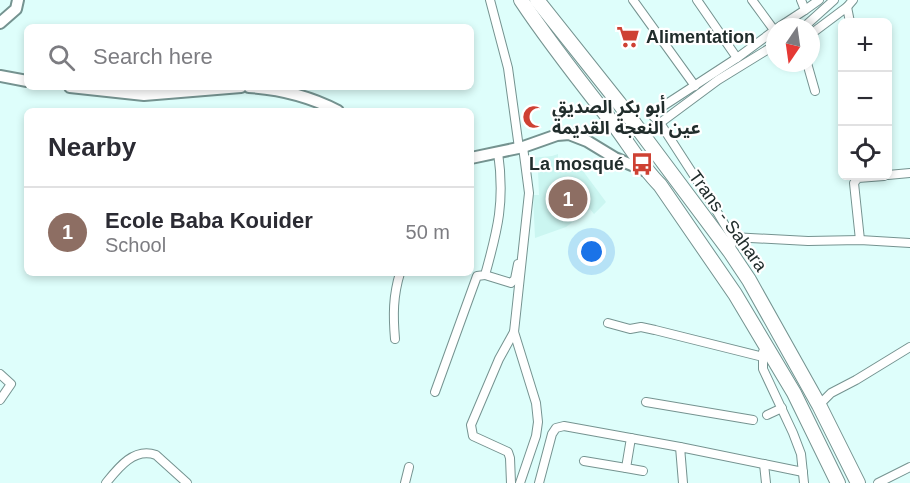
<!DOCTYPE html>
<html lang="en">
<head>
<meta charset="utf-8">
<style>
  :root { --surface:#fff; --page:#f2f2f3; --text:#2b2b33; --muted:#7c7c81; --line:#e1e1e2; --accent:#0f766e }
  body { margin:0; font-family:Arial,"Noto Sans Arabic",sans-serif; background:var(--page); color:var(--text) }
  .controls { position:absolute; right:18px; top:18px; display:grid; overflow:hidden; border-radius:9px; box-shadow:0 3px 9px #0003 }
  .controls button { width:54px; height:54px; display:grid; place-items:center; padding:0; border:0; border-bottom:2px solid var(--line); background:var(--surface); color:var(--text); font:30px sans-serif }
  .compass { position:absolute; left:766px; top:18px; width:54px; height:54px; border-radius:50%; background:var(--surface); box-shadow:0 3px 9px #0003; rotate:193deg }
  .you { position:absolute; left:592px; top:252px; width:21px; height:21px; margin:-15px; border:4px solid #fff; border-radius:50%; background:#1a73e8; box-shadow:0 0 0 9px #1a73e833 }
  .badge { display:grid; place-items:center; width:39px; height:39px; border-radius:50%; background:var(--accent); color:#fff; font-size:20px; font-weight:700 }
  .pin { position:absolute; translate:-50% -50%; border:3px solid #fff; box-shadow:0 2px 6px #0006 }
  .list { margin:0; padding:0; list-style:none }
  h2 { display:flex; justify-content:space-between; align-items:center; height:78px; margin:0; padding:0 24px; font-size:26px }
  h2 small { font-size:20px; font-weight:400; color:var(--muted) }
  .list li { display:grid; grid-template-columns:39px 1fr auto; gap:18px; align-items:center; box-sizing:border-box; height:90px; padding:0 24px; border-top:2px solid var(--line) }
  .list b { display:block; font-size:22px; white-space:nowrap }
  .list p { margin:0; font-size:20px; white-space:nowrap; color:var(--muted) }
  .list em { font-size:20px; font-style:normal; color:var(--muted) }
  .icon { flex:none; width:33px; height:33px; fill:none; stroke:currentColor; stroke-width:2; stroke-linecap:round; stroke-linejoin:round }
  .map { position:relative; flex:none; width:910px; height:483px; overflow:hidden }
  .search { position:absolute; background:var(--surface); box-shadow:0 3px 9px #0003; left:24px; top:24px; width:450px; height:66px; display:flex; align-items:center; gap:15px; box-sizing:border-box; padding:0 21px; border-radius:9px; color:var(--muted); font-size:22px }
  .panel { position:absolute; background:var(--surface); box-shadow:0 3px 9px #0003; left:24px; top:108px; width:450px; height:168px; border-radius:9px }
  .map>svg:first-child { display:block }
</style>
</head>
<body>
<div class="map">
<svg width="910" height="483" viewBox="0 0 910 483">
  <rect width="100%" height="100%" fill="#defefb"/>
  <path fill="#cbf6f1" d="M558 154V160L572 163 577 170 583 166 585 169 583 171 606 202 594 214 590 209 566 227 535 238 533 195H539L538 170H532L530 158 552 156Z"/>
  <g fill="none" stroke-linecap="round" stroke-linejoin="round">
    <g stroke="#759390" stroke-width="10">
      <g id="street">
        <path d="M490 0 508 68 519 148"/>
        <path d="M633 0 695 86"/>
        <path d="M697 0 737 58"/>
        <path d="M752 0 774 30"/>
        <path d="M847 7 853 0"/>
        <path d="M805 10 819 0"/>
        <path d="M779 27 805 10 801 0"/>
        <path d="M804 27 834 0"/>
        <path d="M811 34 847 7 850 22"/>
        <path d="M807 63 815 91"/>
        <path d="M660 123 718 80 775 45"/>
        <path d="M888 175 910 173"/>
        <path d="M732 237 808 241 860 240 910 243"/>
        <path d="M860 240 854 183 858 178 884 176"/>
        <path d="M731 251 732 237 713 205 660 123 651 114 737 58 775 30"/>
        <path d="M485 275 511 283 515 279 518 264"/>
        <path d="M608 323 630 329 641 327 655 330 763 357"/>
        <path d="M395 339C393 315 393 296 400 273"/>
        <path d="M763 352V369L793 433 801 454 804 483"/>
        <path d="M0 374 11 384 0 400"/>
        <path d="M435 392 477 276 485 275C498 229 505 201 498 152"/>
        <path d="M646 402 753 420"/>
        <path d="M819 405 831 393 856 380 910 347"/>
        <path d="M767 415 782 408"/>
        <path d="M631 438 626 468 643 471"/>
        <path d="M584 461 626 468"/>
        <path d="M764 464 766 483"/>
        <path d="M106 483C118 468 134 447 156 455L187 483"/>
        <path d="M405 483 409 467"/>
        <path d="M511 483 510 458 508 452 473 436 471 425 499 359 514 332"/>
        <path d="M520 483 536 436 538 422 536 403 514 332 529 193 523 147"/>
        <path d="M539 483 552 434 556 428 564 426 680 447"/>
        <path d="M683 483 680 447 803 472"/>
        <path d="M878 483 910 467"/>
      </g>
    </g>
    <g stroke="#759390" stroke-width="14">
      <g id="secondary">
        <path d="M0 23 16 9 18 0"/>
        <path d="M0 76 27 81"/>
        <path d="M70 87 144 95 241 87"/>
        <path d="M249 87C281 89 309 96 338 111"/>
        <path d="M471 158 523 147 557 135 569 134 587 141 615 158 646 171"/>
      </g>
    </g>
    <g stroke="#759390" stroke-width="16">
      <g id="highway">
        <path d="M521 0C550 44 583 85 615 126 630 146 642 167 660 185L735 294 794 393 838 483"/>
        <path d="M537 0 619 103 731 253 749 280 819 405 858 483"/>
      </g>
    </g>
    <use href="#street" stroke="#fff" stroke-width="8"/>
    <use href="#secondary" stroke="#fff" stroke-width="10"/>
    <use href="#highway" stroke="#fff" stroke-width="14"/>
  </g>
  <defs>
    <g id="supermarket-bare" transform="scale(1.8)"><path d="M-6-5.5h2.5l.6 2H6L4.5 2H-2.5L-4.4-4H-6ZM-1.5 3.2a1.3 1.3 0 1 0 .1 0ZM3 3.2a1.3 1.3 0 1 0 .1 0Z" fill="#ce4133" stroke="#fff" stroke-width="2.5" paint-order="stroke"/></g>
    <g id="mosque-bare" transform="scale(1.8)"><path d="M3.5-4.9A6 6 0 1 0 3.5 4.9A5 5 0 1 1 3.5-4.9Z" fill="#ce4133" stroke="#fff" stroke-width="2.5" paint-order="stroke"/></g>
    <g id="bus-bare" transform="scale(1.8)"><path d="M-5-6H5V4H4V6H2V4H-2V6H-4V4H-5ZM-3.5-4V0h7V-4ZM-3.5 1.2v1.5H-2V1.2ZM2 1.2v1.5H3.5V1.2Z" fill="#ce4133" stroke="#fff" stroke-width="2.5" paint-order="stroke"/></g>
  </defs>
  <g fill-rule="evenodd">
    <use href="#supermarket-bare" x="628" y="37"/>
    <use href="#mosque-bare" x="534" y="117"/>
    <use href="#bus-bare" x="642" y="164"/>
  </g>
  <g text-anchor="middle" dominant-baseline="central" stroke-width="4.5" stroke-linejoin="round" paint-order="stroke">
    <g font-size="18" font-weight="bold" fill="#212d2c" stroke="#fff" text-anchor="start">
      <text x="646" y="37">Alimentation</text>
      <text x="552" y="107">أبو بكر الصديق<tspan x="552" dy="21">عين النعجة القديمة</tspan></text>
      <text x="624" y="164" text-anchor="end">La mosqué</text>
    </g>
    <g font-size="18" fill="#212d2c" stroke="#fff">
      <text transform="translate(728 221) rotate(54)">Trans - Sahara</text>
    </g>
  </g>
</svg>
<div class="controls">
<button>+</button>
<button>−</button>
<button><svg class="icon" aria-label="locate" viewBox="0 0 24 24"><circle cx="12" cy="12" r="6"/><path d="M12 2v4M12 18v4M2 12h4M18 12h4"/></svg></button>
</div>
<svg class="compass" viewBox="-18 -18 36 36"><path d="M0-13l5 13h-10z" fill="#e53935"/><path d="M0 13l5-13h-10z" fill="#7c7c81"/></svg>
<div class="you"></div>
<div class="pin badge" style="left:568px;top:199px;background:#8d6e63">1</div>
<div class="search"><svg class="icon" aria-label="search" viewBox="0 0 24 24"><circle cx="10" cy="10" r="6"/><path d="M15 15l6 6"/></svg>Search here</div>
<section class="panel">
<h2>Nearby<small></small></h2>
<ul class="list">
<li><span class="badge" style="background:#8d6e63">1</span><div><b>Ecole Baba Kouider</b><p>School</p></div><em>50 m</em></li>
</ul>
</section>
</div>
</body>
</html>
